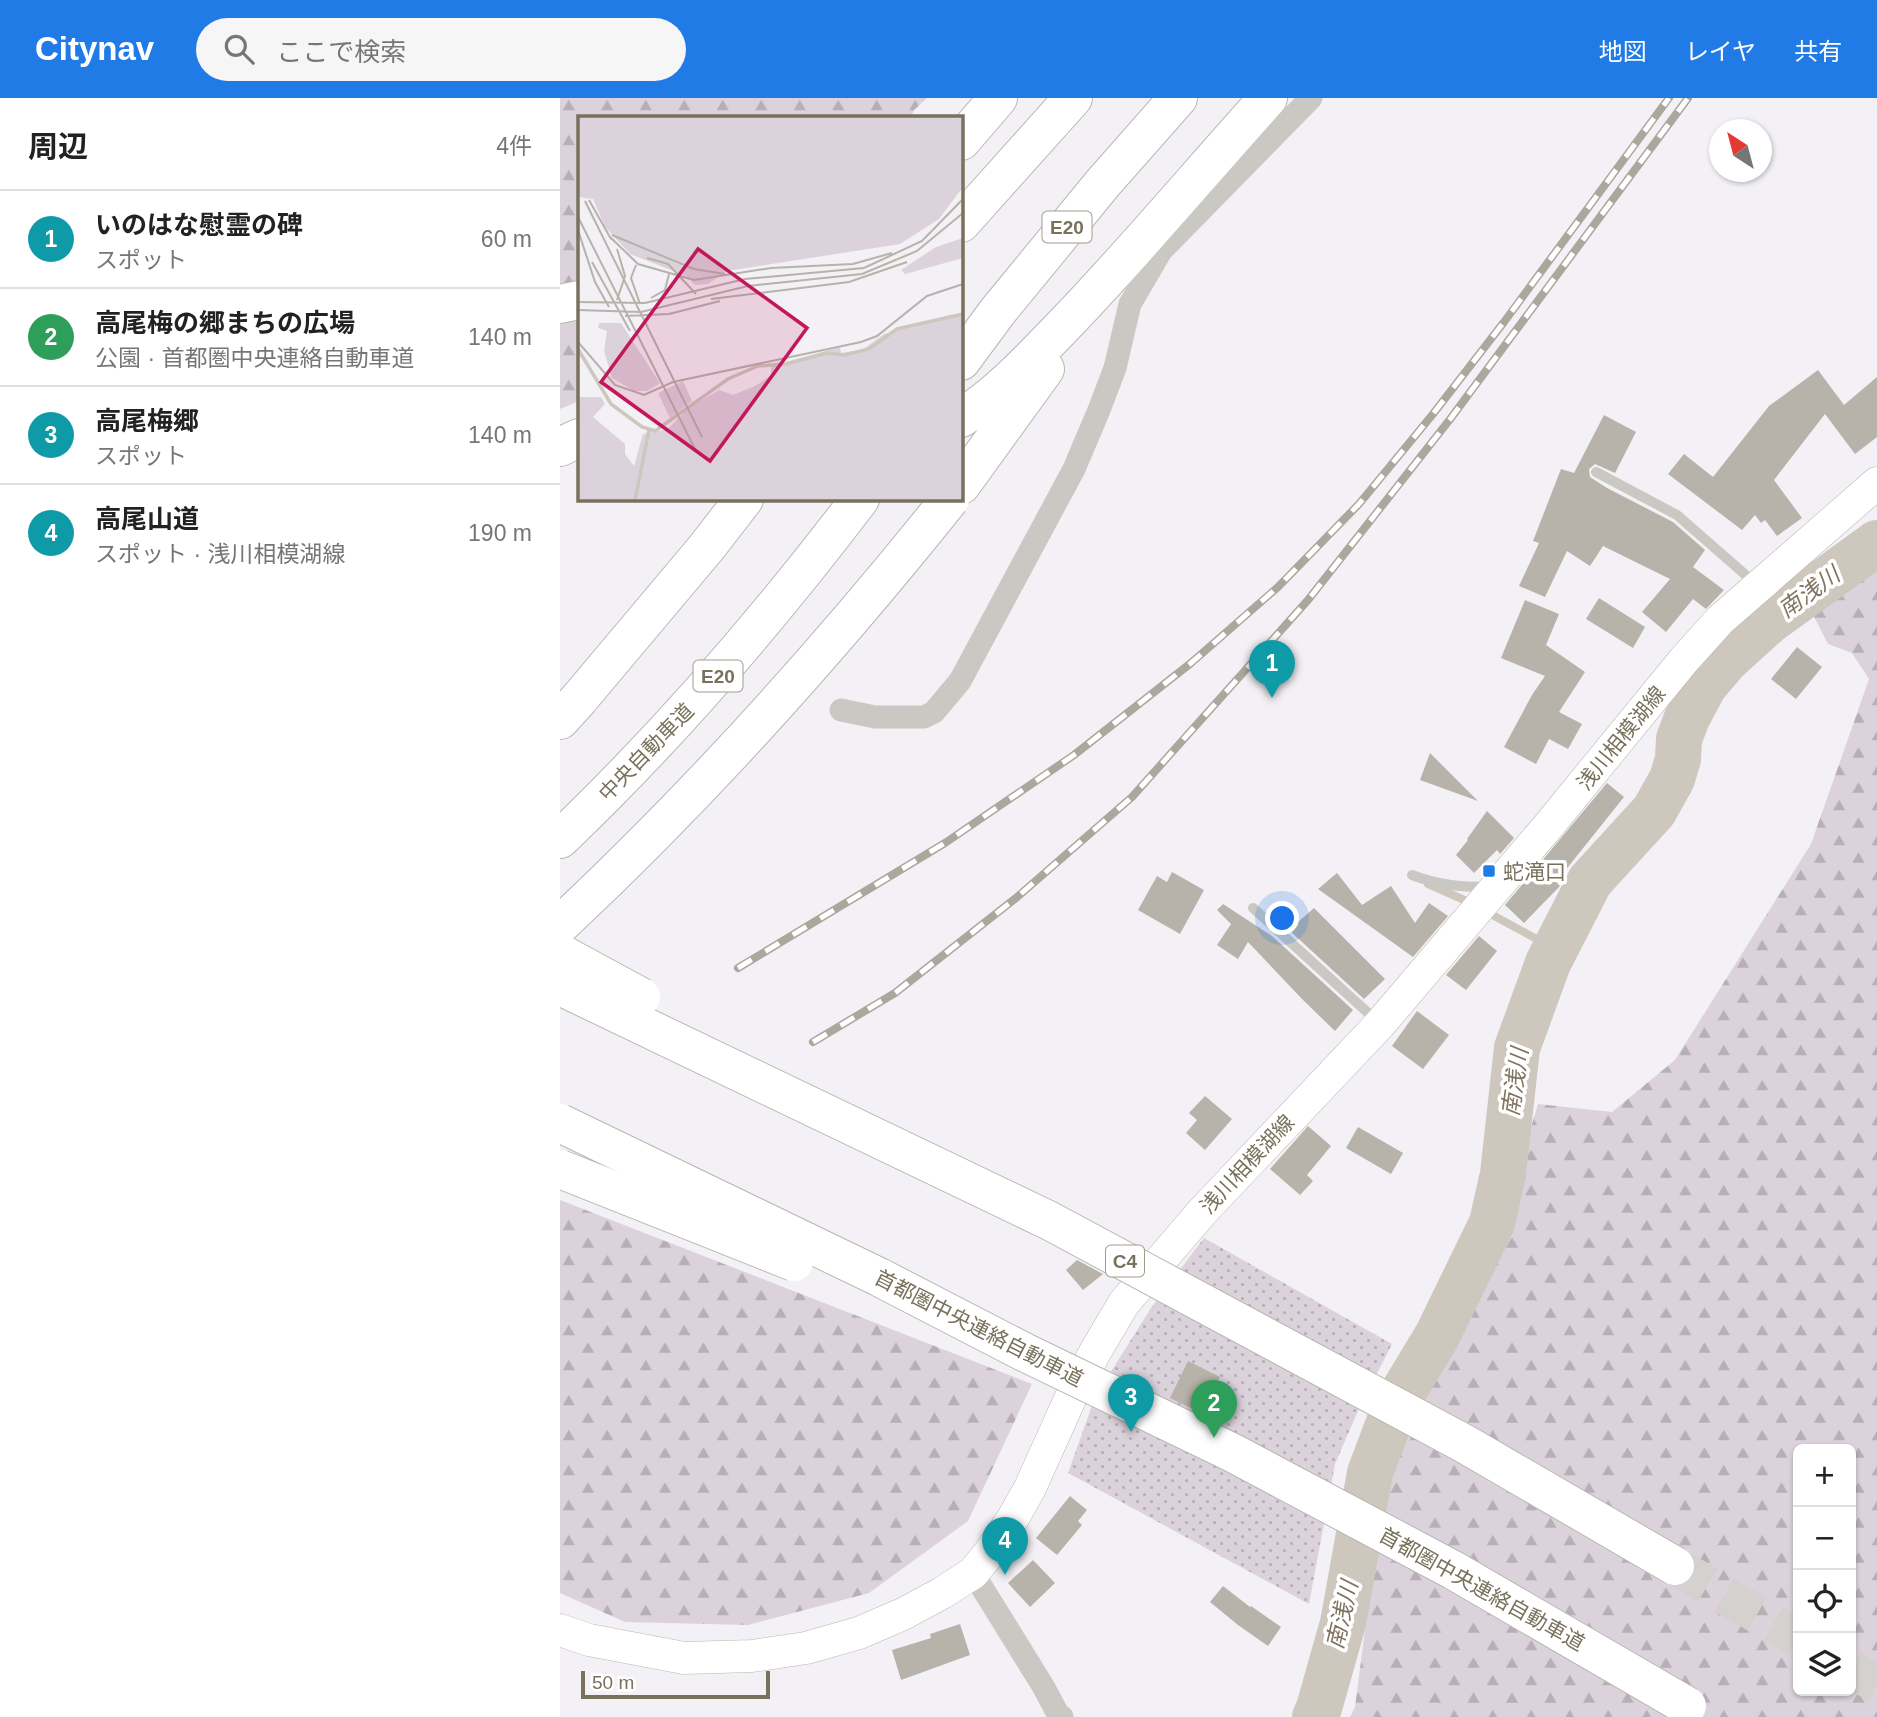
<!DOCTYPE html>
<html lang="ja">
<head>
<meta charset="utf-8">
<style>
  :root { --surface:#fff; --page:#f6f6f6; --text:#222; --muted:#767676; --line:#e0e0e0; --accent:#207be7 }
  body { margin:0; font-family:Helvetica,"Noto Sans JP",sans-serif; background:var(--page); color:var(--text) }
  .controls { position:absolute; right:21px; bottom:21px; display:grid; overflow:hidden; border-radius:10px; box-shadow:0 2px 5px #0004 }
  .controls button { width:63px; height:63px; display:grid; place-items:center; padding:0; border:0; border-bottom:2px solid var(--line); background:var(--surface); color:var(--text); font:35px sans-serif }
  .compass { position:absolute; left:1149px; top:21px; width:63px; height:63px; border-radius:50%; background:var(--surface); box-shadow:0 2px 5px #0004; rotate:324deg }
  .scale { position:absolute; left:21px; bottom:18px; width:189px; box-sizing:border-box; padding-left:7px; border:4px solid #78715c; border-top:0; font-size:19px; line-height:24px; white-space:nowrap; color:#78715c; -webkit-text-stroke:5px #fff; paint-order:stroke }
  .you { position:absolute; left:723px; top:821px; width:24px; height:24px; margin:-18px; border:5px solid #fff; border-radius:50%; background:#1a73e8; box-shadow:0 0 0 10px #1a73e833 }
  .badge { display:grid; place-items:center; width:46px; height:46px; border-radius:50%; background:var(--accent); color:#fff; font-size:23px; font-weight:700 }
  .pin { position:absolute; translate:-50% -58px; filter:drop-shadow(0 2px 4px #0008) }
  .pin::after { content:''; position:absolute; top:37px; width:24px; height:21px; background:inherit; clip-path:polygon(0 0,100% 0,50% 100%) }
  .list { margin:0; padding:0; list-style:none }
  h2 { display:flex; justify-content:space-between; align-items:center; height:91px; margin:0; padding:0 28px; font-size:30px }
  h2 small { font-size:23px; font-weight:400; color:var(--muted) }
  .list li { display:grid; grid-template-columns:46px 1fr auto; gap:21px; align-items:center; box-sizing:border-box; height:98px; padding:0 28px; border-top:2px solid var(--line) }
  .list b { display:block; font-size:26px; white-space:nowrap }
  .list p { margin:0; font-size:23px; white-space:nowrap; color:var(--muted) }
  .list em { font-size:23px; font-style:normal; color:var(--muted) }
  .icon { flex:none; width:38px; height:38px; fill:none; stroke:currentColor; stroke-width:2; stroke-linecap:round; stroke-linejoin:round }
  .map { position:relative; flex:none; width:1317px; height:1619px; overflow:hidden }
  header { display:flex; align-items:center; gap:42px; box-sizing:border-box; height:98px; padding:0 35px; background:var(--accent); color:#fff }
  header strong { font-size:33px }
  nav { display:flex; gap:38px; margin-inline-start:auto; font-size:24px }
  .search { width:490px; height:63px; background:var(--page); display:flex; align-items:center; gap:18px; box-sizing:border-box; padding:0 24px; border-radius:38px; color:var(--muted); font-size:26px }
  main { display:flex }
  aside { flex:1; background:var(--surface) }
  .map>svg:first-child { display:block }
</style>
</head>
<body>
<header>
<strong>Citynav</strong>
<div class="search"><svg class="icon" aria-label="search" viewBox="0 0 24 24"><circle cx="10" cy="10" r="6"/><path d="M15 15l6 6"/></svg>ここで検索</div>
<nav><a>地図</a><a>レイヤ</a><a>共有</a></nav>
</header>
<main>
<aside>
<h2>周辺<small>4件</small></h2>
<ul class="list">
<li><span class="badge" style="background:#0f9aa8">1</span><div><b>いのはな慰霊の碑</b><p>スポット</p></div><em>60 m</em></li>
<li><span class="badge" style="background:#2e9e5b">2</span><div><b>高尾梅の郷まちの広場</b><p>公園 · 首都圏中央連絡自動車道</p></div><em>140 m</em></li>
<li><span class="badge" style="background:#0f9aa8">3</span><div><b>高尾梅郷</b><p>スポット</p></div><em>140 m</em></li>
<li><span class="badge" style="background:#0f9aa8">4</span><div><b>高尾山道</b><p>スポット · 浅川相模湖線</p></div><em>190 m</em></li>
</ul>
</aside>
<div class="map">
<svg width="1317" height="1619" viewBox="0 0 1317 1619">
  <defs>
    <pattern id="forest-firs" width="22" height="20" patternUnits="userSpaceOnUse" patternTransform="scale(1.75)"><rect width="22" height="20" fill="#dcd2dc"/><path d="M5 1l3.5 6h-7zM16 11l3.5 6h-7z" fill="#b7afb6"/></pattern>
    <pattern id="park-dots" width="8" height="8" patternUnits="userSpaceOnUse" patternTransform="scale(1.75)"><rect width="8" height="8" fill="#dcd2dc"/><path d="M2 2h.1M6 6h.1" fill="none" stroke="#b7afb6" stroke-width="1.8" stroke-linecap="round"/></pattern>
  </defs>
  <rect width="100%" height="100%" fill="#f3f1f5"/>
  <g fill="url(#forest-firs)" fill-rule="evenodd">
    <path d="M0 0H367L354 12 351 19H19V303L0 311Z"/>
    <path d="M1317 465V1619H790L795 1609 811 1486 836 1339 917 1207 978 1006 1052 1014 1115 962 1251 746 1309 581 1292 555 1268 546 1251 513ZM1238 1351H1291V1593H1238Z"/>
    <path d="M0 1102 472 1286 408 1423 309 1495 188 1527 65 1524 0 1495Z"/>
  </g>
  <path fill="url(#park-dots)" d="M644 1140 832 1246 798 1313 775 1366 749 1506 508 1375 535 1299 591 1210Z"/>
  <g fill="none" stroke-linecap="round" stroke-linejoin="round">
    <g stroke="#cdc7be" stroke-width="8">
      <path d="M868 786 911 805"/>
      <path d="M927 814 995 851"/>
    </g>
    <path stroke="#cdc7be" stroke-width="46" d="M755 1619 759 1610 783 1525 810 1375 836 1306 877 1238 932 1125 943 1076 957 950 988 865 1030 783 1094 713 1112 681 1118 661 1119 641 1127 620 1144 588 1166 562 1209 523 1317 445"/>
  </g>
  <g fill="#b7b3aa">
    <path d="M1258 272 1284 307 1317 279V339L1295 356 1265 316 1214 382 1242 420 1217 438 1205 422 1201 425 1195 417 1182 432 1108 376 1124 356 1153 379 1209 308Z"/>
    <path d="M1044 317 1076 334 1055 375 1035 366 1029 371 1030 379 1047 390 1113 424 1145 452 1133 469 1164 492 1146 511 1133 501 1106 534 1082 514 1110 481 1043 448 1030 468 1007 453 985 499 959 488 979 445 973 443 1001 371 1014 375Z"/>
    <path d="M1039 500 1085 529 1073 550 1026 521Z"/>
    <path d="M965 502 999 516 986 547 1025 574 999 614 1022 626 1008 651 989 641 976 666 944 649 972 597 985 578 941 560Z"/>
    <path d="M1237 549 1262 569 1236 601 1211 581Z"/>
    <path d="M870 655 918 703 860 682Z"/>
    <path d="M1047 685 1064 699 996 784 1000 788 964 825 945 807Z"/>
    <path d="M927 713 954 740 940 756 937 752 914 775 896 757 908 742 907 741Z"/>
    <path d="M612 774 644 792 620 836 578 812 597 778 607 784Z"/>
    <path d="M777 775 802 807 831 788 855 825 869 805 888 818 853 859 758 791Z"/>
    <path d="M663 806 712 838 793 912 775 933 743 902 688 844 678 861 657 847 671 826 657 812Z"/>
    <path d="M754 810 825 881 804 901 729 832Z"/>
    <path d="M919 838 937 853 906 892 886 877Z"/>
    <path d="M857 913 889 937 863 971 832 948Z"/>
    <path d="M645 998 672 1021 645 1052 626 1035 637 1022 629 1015Z"/>
    <path d="M748 1028 771 1048 747 1077 753 1083 740 1097 710 1071Z"/>
    <path d="M798 1029 843 1055 831 1076 786 1050Z"/>
    <path d="M517 1162 543 1176 523 1192 506 1172Z"/>
    <path d="M628 1263 660 1279 641 1315 610 1300Z"/>
    <path d="M510 1398 527 1412 518 1423 522 1427 497 1457 476 1440Z"/>
    <path d="M473 1462 495 1485 470 1509 448 1485Z"/>
    <path d="M663 1488 690 1509 691 1508 721 1529 708 1548 678 1527 650 1504Z"/>
    <path d="M400 1526 410 1557 341 1582 332 1552 371 1540 370 1536Z"/>
  </g>
  <g fill="none" stroke-linecap="round" stroke-linejoin="round">
    <g stroke="#d4d1cf" stroke-width="38" stroke-dasharray="38 19" stroke-linecap="butt">
      <path d="M1115 1468 1238 1540"/>
      <path d="M1291 1571 1317 1586"/>
    </g>
    <g stroke="#bab8b0" stroke-width="33">
      <path id="secondary" d="M0 1532 29 1542 124 1560 192 1558 246 1550 299 1535 343 1516 382 1495 413 1475 431 1453 453 1420 470 1390 510 1301 535 1254 564 1205 643 1113 820 926 990 726 1124 562 1160 522 1317 385"/>
    </g>
    <g stroke="#b8b7b1" stroke-width="40">
      <g id="highway">
        <path d="M401 43 438 0"/>
        <path d="M401 125 513 0"/>
        <path d="M0 206 19 202"/>
        <path d="M401 263 438 213 543 85 618 0"/>
        <path d="M401 320C442 294 474 258 508 223 577 151 641 74 708 0"/>
        <path d="M0 349 19 340"/>
        <path d="M401 387 485 271"/>
        <path d="M0 622 19 601 146 450 184 401"/>
        <path d="M0 741C110 636 208 522 300 401"/>
      </g>
    </g>
    <g stroke="#c9c8c2" stroke-width="10">
      <path d="M1036 374 1117 417 1196 486"/>
      <path d="M852 777C878 787 900 789 928 789"/>
      <path d="M693 810 818 924"/>
    </g>
    <g stroke="#c9c8c2" stroke-width="23">
      <path d="M281 612 315 619H364L374 614 400 583 514 371 539 312 555 270 570 206 601 153 751 0"/>
      <path d="M413 1475 483 1588 498 1616 502 1619"/>
    </g>
    <use href="#secondary" stroke="#fff" stroke-width="32"/>
    <use href="#highway" stroke="#fff" stroke-width="38"/>
    <g stroke="#aaa79d" stroke-width="8">
      <g id="rail">
        <path d="M178 870 385 745 514 657 631 565 718 489 799 406 873 316 944 224 1109 0"/>
        <path d="M253 944 335 895 456 800 572 699 748 502 891 320 1128 0"/>
      </g>
    </g>
    <use href="#rail" stroke="#fff" stroke-width="5" stroke-dasharray="16" stroke-linecap="butt"/>
    <g stroke="#b8b7b1" stroke-width="40" stroke-linecap="butt">
      <g id="highway-bridge">
        <path d="M0 827C141 695 270 551 390 401"/>
        <path d="M0 855 81 899"/>
        <path d="M0 888 490 1123 905 1346 1115 1468"/>
        <path d="M0 1025 319 1179 464 1254 673 1355 893 1472 1127 1608"/>
        <path d="M0 1071 234 1164"/>
      </g>
    </g>
    <use href="#highway-bridge" stroke="#fff" stroke-width="38"/>
  </g>
  <rect fill="#207be7" stroke="#fff" stroke-width="2.5" x="922" y="766" width="14" height="14" rx="3.5"/>
  <g text-anchor="middle" dominant-baseline="central" stroke-width="7" stroke-linejoin="round" paint-order="stroke">
    <g fill="#fff" stroke="#a09c8d" stroke-width="2">
      <rect x="482.5" y="113.5" width="49" height="31" rx="5"/>
      <rect x="133.5" y="562.5" width="49" height="31" rx="5"/>
      <rect x="546" y="1147.5" width="38" height="31" rx="5"/>
    </g>
    <g font-size="19" font-weight="bold" fill="#78715c">
      <text x="507" y="129">E20</text>
      <text x="158" y="578">E20</text>
      <text x="565" y="1163">C4</text>
    </g>
    <g font-size="21" fill="#78715c" stroke="#fff">
      <text transform="translate(1061 640) rotate(-51)">浅川相模湖線</text>
      <text transform="translate(86 654) rotate(-46)">中央自動車道</text>
      <text transform="translate(687 1066) rotate(-47)">浅川相模湖線</text>
      <text transform="translate(419 1230) rotate(27)">首都圏中央連絡自動車道</text>
      <text transform="translate(922 1491) rotate(29)">首都圏中央連絡自動車道</text>
    </g>
    <g font-size="21" fill="#78715c" stroke="#fff" text-anchor="start">
      <text x="943" y="773">蛇滝口</text>
    </g>
    <g font-size="23" font-style="italic" fill="#80735f" stroke="#fff">
      <text transform="translate(1249 494) rotate(-36)">南浅川</text>
      <text transform="translate(955 984) rotate(-82)">南浅川</text>
      <text transform="translate(782 1517) rotate(-77)">南浅川</text>
    </g>
  </g>
  <g transform="translate(18 18)">
    <rect width="385" height="385" fill="#f3f1f5"/>
    <path d="M0 1H385V71L361 103 322 128 149 155 130 168 117 169 108 160 52 138 27 111 15 83 0 81ZM385 122V142L327 158 323 154 358 131ZM385 199V384H0V281H23L27 288 15 301 47 328V338L56 350 65 318 90 313 109 293 141 274 155 279 179 269 193 259V250L262 231 263 237 284 234 306 218ZM21 207H43L82 267 69 275H56L34 262 26 235 29 215 20 212Z" fill="#dcd2dc"/>
    <path d="M105 265 114 285 92 302 80 277Z" fill="#dcd2dc"/>
    <path fill="none" stroke="#cdc7be" stroke-width="3.5" d="M0 233 33 288 64 311 77 315 150 263 180 250 208 248 249 237 266 239 291 233 319 213 385 198M57 384 71 314"/>
    <path fill="none" stroke="#b7b2aa" stroke-width="2" d="M11 84 33 123M7 85 124 321M0 101 117 333M0 114 17 166 31 191M34 119 116 153 147 158M31 120 60 148 116 164 193 152 275 148 314 137M39 133 47 160 39 184M69 142 90 148 118 178M14 146 52 215M58 149 53 162 62 188M73 182 87 174 91 158M133 183 271 166 329 146M0 186 67 187 167 163 286 152 344 125 385 83M0 194 63 196 170 170 284 158 339 135 385 97M47 200 91 198 142 185M0 226 37 269 66 279 95 266 283 226 299 220 349 180 385 168"/>
    <path fill="#c2185b" fill-opacity="0.15" stroke="#c2185b" stroke-width="3.5" d="M120 133 229 212 132 345 23 266Z"/>
    <rect width="385" height="385" fill="none" stroke="#78715c" stroke-width="3.5"/>
  </g>
</svg>
<div class="controls">
<button>+</button>
<button>−</button>
<button><svg class="icon" aria-label="locate" viewBox="0 0 24 24"><circle cx="12" cy="12" r="6"/><path d="M12 2v4M12 18v4M2 12h4M18 12h4"/></svg></button>
<button><svg class="icon" aria-label="layers" viewBox="0 0 24 24"><path d="M12 4l9 5-9 5-9-5zM3 14l9 5 9-5"/></svg></button>
</div>
<svg class="compass" viewBox="-18 -18 36 36"><path d="M0-13l5 13h-10z" fill="#e53935"/><path d="M0 13l5-13h-10z" fill="#767676"/></svg>
<div class="scale">50 m</div>
<div class="you"></div>
<div class="pin badge" style="left:712px;top:600px;background:#0f9aa8">1</div>
<div class="pin badge" style="left:654px;top:1340px;background:#2e9e5b">2</div>
<div class="pin badge" style="left:571px;top:1334px;background:#0f9aa8">3</div>
<div class="pin badge" style="left:445px;top:1477px;background:#0f9aa8">4</div>
</div>
</main>
</body>
</html>
